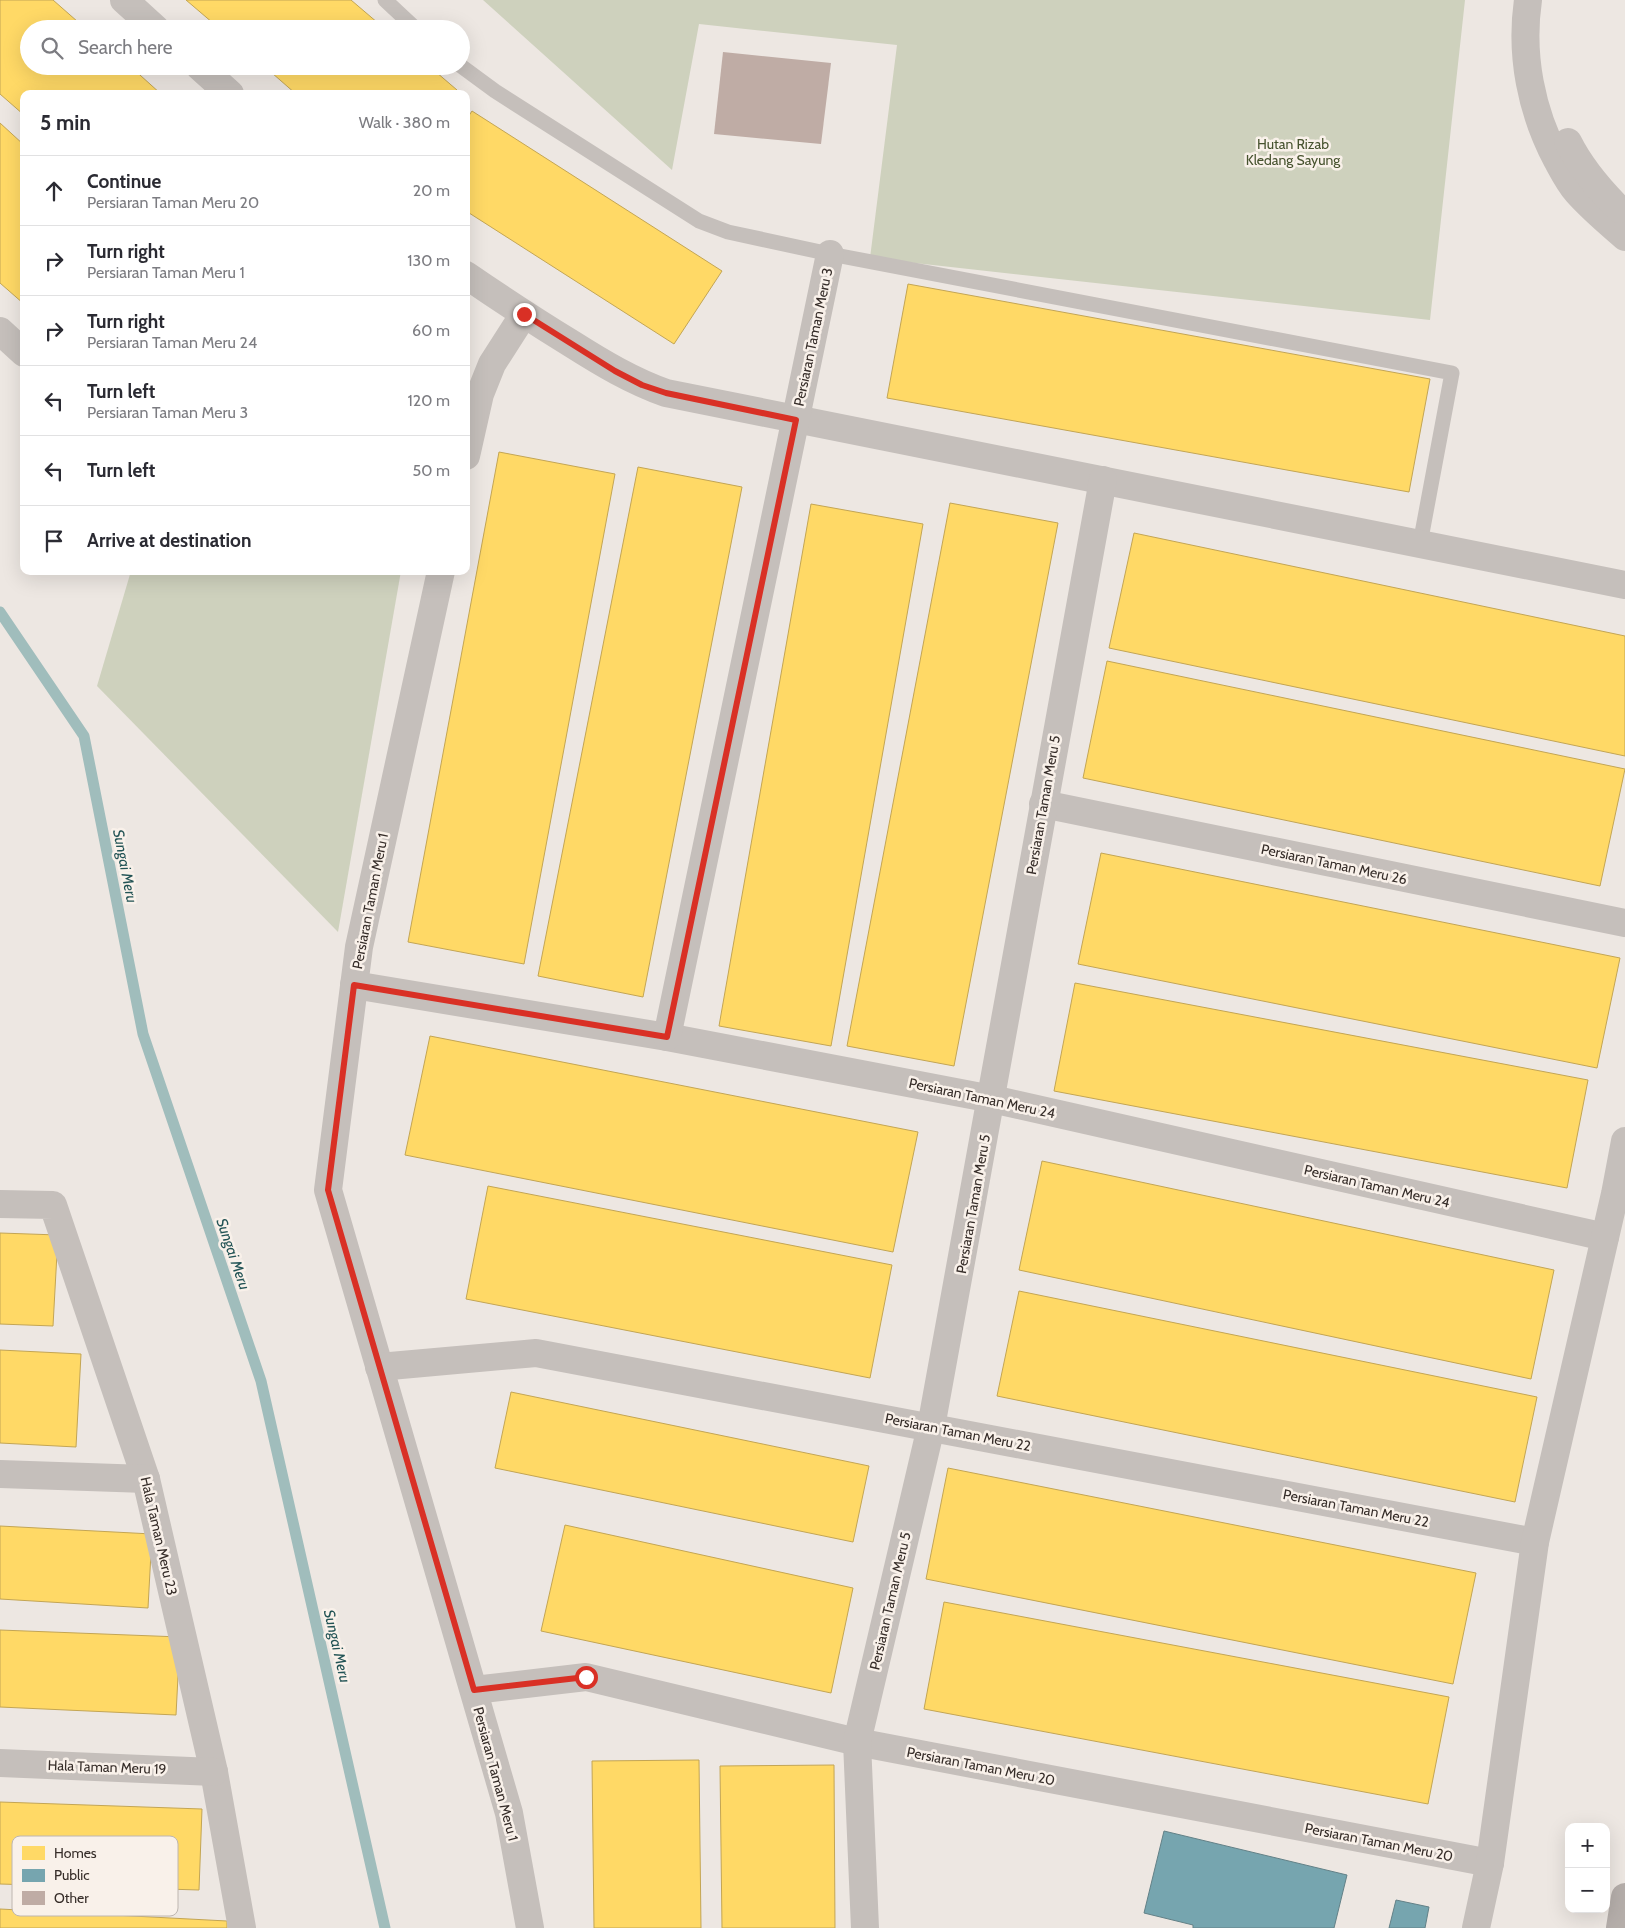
<!DOCTYPE html>
<html lang="en">
<head>
<meta charset="utf-8">
<style>
  :root { --surface:#fff; --page:#f2f2f3; --text:#2b2b33; --muted:#7c7c81; --line:#e1e1e2 }
  body { margin:0; font-family:Cabin,sans-serif; background:var(--page); color:var(--text) }
  .controls { position:absolute; right:15px; bottom:15px; display:grid; overflow:hidden; border-radius:10px; box-shadow:0 5px 20px #0002 }
  .controls button { width:45px; height:45px; display:grid; place-items:center; padding:0; border:0; border-bottom:1px solid var(--line); background:var(--surface); color:var(--text); font:25px sans-serif }
  .stop { position:absolute; width:15px; height:15px; margin:-11px; border:4px solid #d93025; border-radius:50%; background:#fff }
  .stop.end { background:#d93025; border-color:#fff; box-shadow:0 1px 5px #0008 }
  .list { margin:0; padding:0; list-style:none }
  h2 { display:flex; justify-content:space-between; align-items:center; height:65px; margin:0; padding:0 20px; font-size:21px }
  h2 small { font-size:16px; font-weight:400; color:var(--muted) }
  .list li { display:grid; grid-template-columns:32px 1fr auto; gap:15px; align-items:center; box-sizing:border-box; height:70px; padding:0 20px; border-top:1px solid var(--line) }
  .list b { display:block; font-size:19px; white-space:nowrap }
  .list p { margin:0; font-size:16px; white-space:nowrap; color:var(--muted) }
  .list em { font-size:16px; font-style:normal; color:var(--muted) }
  .icon { flex:none; width:28px; height:28px; fill:none; stroke:currentColor; stroke-width:2; stroke-linecap:round; stroke-linejoin:round }
  .map { position:relative; flex:none; width:1625px; height:1928px; overflow:hidden }
  .search { position:absolute; background:var(--surface); box-shadow:0 5px 20px #0002; left:20px; top:20px; width:450px; height:55px; display:flex; align-items:center; gap:12px; box-sizing:border-box; padding:0 18px; border-radius:28px; color:var(--muted); font-size:19px }
  .panel { position:absolute; background:var(--surface); box-shadow:0 5px 20px #0002; left:20px; top:90px; width:450px; height:485px; border-radius:10px }
  .map>svg:first-child { display:block }
</style>
</head>
<body>
<div class="map">
<svg width="1625" height="1928" viewBox="0 0 1625 1928">
  <rect width="100%" height="100%" fill="#ede7e2"/>
  <g fill="#ced1bd">
    <path d="M483 0H1465L1430 320 870 258 897 45 699 24 672 170Z"/>
    <path d="M131 571H401L338 932 97 686Z"/>
  </g>
  <g fill="#ffd966" stroke="#c3a554">
    <path d="M0 0H53L86 29H29V66H130L161 94H24V115L0 94Z"/>
    <path d="M186 0H351L385 29H220Z"/>
    <path d="M264 66H429L457 90 454 94H296Z"/>
    <path d="M472 111 722 271 674 344 466 211V120Z"/>
    <path d="M0 123 24 145V304L0 283Z"/>
    <path d="M908 284 1430 379 1409 492 887 398Z"/>
    <path d="M499 452 615 474 524 964 408 942Z"/>
    <path d="M638 467 742 487 643 997 538 976Z"/>
    <path d="M950 503 1058 523 954 1066 847 1046Z"/>
    <path d="M811 504 923 524 831 1046 719 1026Z"/>
    <path d="M1134 533 1625 636V756L1109 648Z"/>
    <path d="M1107 661 1625 769 1600 886 1083 778Z"/>
    <path d="M1101 853 1620 958 1597 1068 1078 964Z"/>
    <path d="M1075 983 1588 1080 1567 1188 1054 1091Z"/>
    <path d="M430 1036 918 1132 893 1252 405 1155Z"/>
    <path d="M1042 1161 1554 1270 1531 1379 1019 1270Z"/>
    <path d="M488 1186 892 1265 870 1378 466 1299Z"/>
    <path d="M0 1233 58 1235 53 1326 0 1324Z"/>
    <path d="M1019 1291 1537 1397 1515 1502 997 1396Z"/>
    <path d="M0 1350 81 1354 76 1447 0 1443Z"/>
    <path d="M511 1392 869 1466 853 1542 495 1468Z"/>
    <path d="M948 1468 1476 1573 1453 1684 926 1579Z"/>
    <path d="M565 1525 853 1588 831 1693 541 1631Z"/>
    <path d="M0 1526 152 1534 148 1608 0 1599Z"/>
    <path d="M944 1602 1449 1697 1428 1804 924 1709Z"/>
    <path d="M0 1630 180 1637 176 1715 0 1707Z"/>
    <path d="M699 1760 701 1928H594L592 1761Z"/>
    <path d="M834 1765 835 1928H722L720 1766Z"/>
    <path d="M0 1802 202 1809 199 1890 0 1884Z"/>
    <path d="M0 1909 227 1921V1928H0Z"/>
  </g>
  <g fill="#76a5af" stroke="#638187">
    <path d="M1164 1831 1347 1875 1334 1928H1193V1925L1144 1913Z"/>
    <path d="M1396 1900 1429 1907 1425 1928H1389Z"/>
  </g>
  <g fill="none" stroke-linecap="round" stroke-linejoin="round">
    <path stroke="#a0bdbc" stroke-width="11" d="M0 612 84 736 143 1034 261 1381 385 1928"/>
  </g>
  <path fill="#bfaca5" d="M723 52 831 63 821 144 714 134Z"/>
  <g fill="none" stroke-linecap="round" stroke-linejoin="round">
    <g stroke="#c5bfbb" stroke-width="15">
      <path d="M385 0 416 29"/>
      <path d="M461 66 495 91 699 221 728 232 830 254 1452 373 1420 544"/>
    </g>
    <g stroke="#c5bfbb" stroke-width="28">
      <path d="M124 0 156 29"/>
      <path d="M1528 0C1520 55 1531 111 1557 160 1563 171 1569 183 1577 192 1592 209 1609 223 1625 237"/>
      <path d="M199 66 230 94"/>
      <path d="M1568 142C1581 168 1599 189 1619 209"/>
      <path d="M466 275C501 299 536 322 572 344 602 363 632 381 666 393L1625 585"/>
      <path d="M0 331 24 353"/>
      <path d="M466 456 480 394 492 364 524 314"/>
      <path d="M441 571 359 947 328 1190 509 1813 530 1928"/>
      <path d="M1043 804 1625 923"/>
      <path d="M354 985 667 1037 992 1099 1605 1237"/>
      <path d="M667 1037 830 254"/>
      <path d="M0 1204 53 1205 146 1479 214 1772 242 1928"/>
      <path d="M379 1367 536 1353 1535 1542"/>
      <path d="M0 1474 146 1479"/>
      <path d="M474 1690 586 1677 857 1742 1490 1863"/>
      <path d="M0 1763 214 1772"/>
      <path d="M865 1928 857 1742 931 1427 1103 480"/>
      <path d="M1476 1928 1490 1863 1535 1542 1615 1194 1625 1141"/>
    </g>
    <path stroke="#b5aeaa" stroke-width="28" d="M1620 1928 1625 1897"/>
  </g>
  <g fill="none" stroke-linecap="round" stroke-linejoin="round">
    <path stroke="#d93025" stroke-width="6" d="M524 314 615 371 642 385 666 393 796 420 667 1037 354 985 328 1190 474 1690 586 1677"/>
  </g>
  <g text-anchor="middle" dominant-baseline="central" stroke-width="5" stroke-linejoin="round" paint-order="stroke">
    <g font-size="14" fill="#47532f" stroke="#f9f1ea">
      <text x="1293" y="144">Hutan Rizab<tspan x="1293" dy="16">Kledang Sayung</tspan></text>
    </g>
    <g font-size="14" fill="#362d29" stroke="#f9f1ea">
      <text transform="translate(813 337) rotate(-78)">Persiaran Taman Meru 3</text>
      <text transform="translate(1043 805) rotate(-80)">Persiaran Taman Meru 5</text>
      <text transform="translate(1334 864) rotate(12)">Persiaran Taman Meru 26</text>
      <text transform="translate(370 901) rotate(-79)">Persiaran Taman Meru 1</text>
      <text transform="translate(982 1098) rotate(12)">Persiaran Taman Meru 24</text>
      <text transform="translate(1377 1186) rotate(13)">Persiaran Taman Meru 24</text>
      <text transform="translate(973 1204) rotate(-80)">Persiaran Taman Meru 5</text>
      <text transform="translate(958 1432) rotate(11)">Persiaran Taman Meru 22</text>
      <text transform="translate(1356 1508) rotate(11)">Persiaran Taman Meru 22</text>
      <text transform="translate(159 1536) rotate(77)">Hala Taman Meru 23</text>
      <text transform="translate(890 1601) rotate(-77)">Persiaran Taman Meru 5</text>
      <text transform="translate(981 1766) rotate(11)">Persiaran Taman Meru 20</text>
      <text transform="translate(107 1767) rotate(2)">Hala Taman Meru 19</text>
      <text transform="translate(496 1774) rotate(75)">Persiaran Taman Meru 1</text>
      <text transform="translate(1379 1842) rotate(11)">Persiaran Taman Meru 20</text>
    </g>
    <g font-size="15" font-style="italic" fill="#225355" stroke="#f9f1ea">
      <text transform="translate(125 866) rotate(79)">Sungai Meru</text>
      <text transform="translate(233 1254) rotate(71)">Sungai Meru</text>
      <text transform="translate(337 1646) rotate(77)">Sungai Meru</text>
    </g>
  </g>
  <rect x="12" y="1836" width="166" height="80" rx="8" fill="#f9f1ea" stroke="#beb6b0" stroke-width="1"/>
  <rect x="22" y="1846" width="23" height="14" fill="#ffd966"/>
  <rect x="22" y="1869" width="23" height="13" fill="#76a5af"/>
  <rect x="22" y="1891" width="23" height="14" fill="#bfaca5"/>
  <g font-size="14" fill="#362d29">
    <text x="54" y="1858">Homes</text>
    <text x="54" y="1880">Public</text>
    <text x="54" y="1903">Other</text>
  </g>
</svg>
<div class="controls">
<button>+</button>
<button>−</button>
</div>
<div class="stop" style="left:586px;top:1677px"></div>
<div class="stop end" style="left:524px;top:314px"></div>
<div class="search"><svg class="icon" aria-label="search" viewBox="0 0 24 24"><circle cx="10" cy="10" r="6"/><path d="M15 15l6 6"/></svg>Search here</div>
<section class="panel">
<h2>5 min<small>Walk · 380 m</small></h2>
<ul class="list">
<li><svg class="icon" aria-label="ahead" viewBox="0 0 24 24"><path d="M12 20V5M6 11l6-6 6 6"/></svg><div><b>Continue</b><p>Persiaran Taman Meru 20</p></div><em>20 m</em></li>
<li><svg class="icon" aria-label="right" viewBox="0 0 24 24"><path d="M7 20v-9h11M14 6l5 5-5 5"/></svg><div><b>Turn right</b><p>Persiaran Taman Meru 1</p></div><em>130 m</em></li>
<li><svg class="icon" aria-label="right" viewBox="0 0 24 24"><path d="M7 20v-9h11M14 6l5 5-5 5"/></svg><div><b>Turn right</b><p>Persiaran Taman Meru 24</p></div><em>60 m</em></li>
<li><svg class="icon" aria-label="left" viewBox="0 0 24 24"><path d="M17 20v-9H6M10 6l-5 5 5 5"/></svg><div><b>Turn left</b><p>Persiaran Taman Meru 3</p></div><em>120 m</em></li>
<li><svg class="icon" aria-label="left" viewBox="0 0 24 24"><path d="M17 20v-9H6M10 6l-5 5 5 5"/></svg><div><b>Turn left</b></div><em>50 m</em></li>
<li><svg class="icon" aria-label="arrive" viewBox="0 0 24 24"><path d="M6 21V4h12l-3 4 3 4H6"/></svg><div><b>Arrive at destination</b></div></li>
</ul>
</section>
</div>
</body>
</html>
